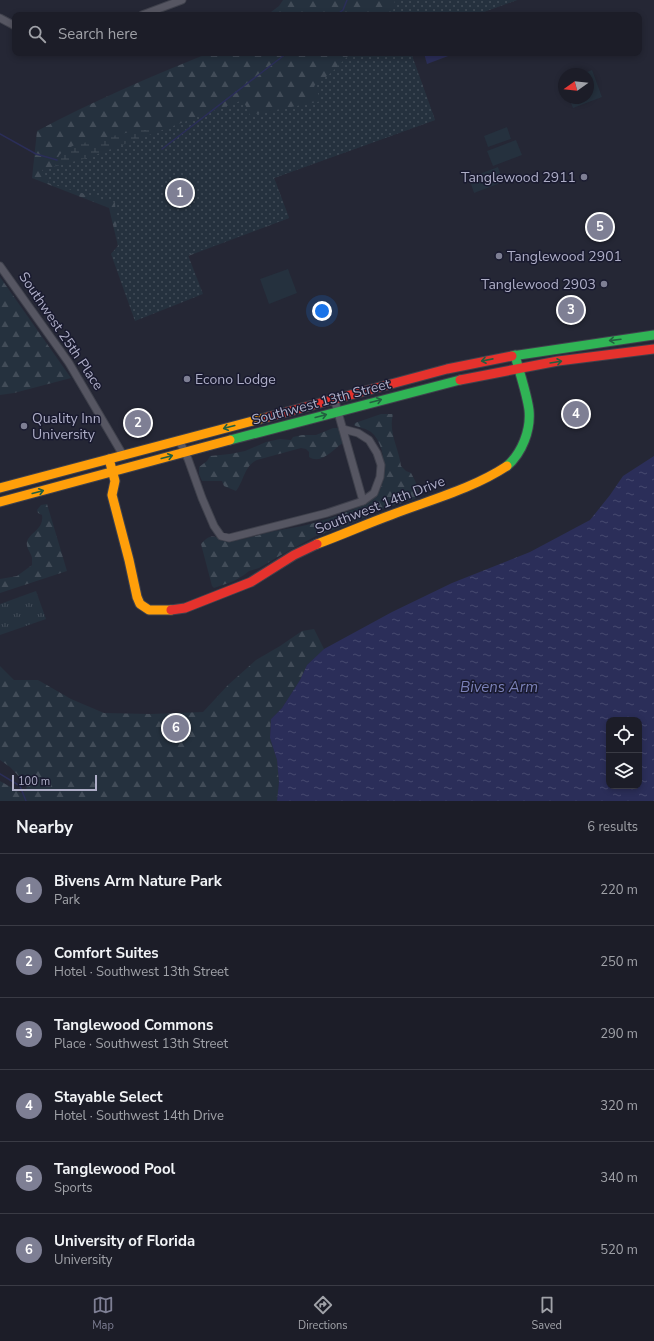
<!DOCTYPE html>
<html lang="en">
<head>
<meta charset="utf-8">
<style>
  :root { --surface:#1c1d28; --page:#252630; --text:#f1f3f6; --muted:#a0a2a8; --line:#3a3b45; --accent:#7e7f94 }
  body { margin:0; font-family:"Nunito Sans",sans-serif; background:var(--page); color:var(--text) }
  .controls { position:absolute; right:12px; bottom:12px; display:grid; overflow:hidden; border-radius:8px; box-shadow:0 2px 6px #0003 }
  .controls button { width:36px; height:36px; display:grid; place-items:center; padding:0; border:0; border-bottom:1px solid var(--line); background:var(--surface); color:var(--text); font:20px sans-serif }
  .compass { position:absolute; left:558px; top:68px; width:36px; height:36px; border-radius:50%; background:var(--surface); box-shadow:0 2px 6px #0003; rotate:255deg }
  .scale { position:absolute; left:12px; bottom:10px; width:85px; box-sizing:border-box; padding-left:4px; border:2px solid #aeaec7; border-top:0; font-size:11px; line-height:14px; white-space:nowrap; color:#aeaec7; -webkit-text-stroke:3px #191a2f; paint-order:stroke }
  .you { position:absolute; left:322px; top:311px; width:14px; height:14px; margin:-10px; border:3px solid #fff; border-radius:50%; background:#1a73e8; box-shadow:0 0 0 6px #1a73e833 }
  .badge { display:grid; place-items:center; width:26px; height:26px; border-radius:50%; background:var(--accent); color:#fff; font-size:13px; font-weight:700 }
  .pin { position:absolute; translate:-50% -50%; border:2px solid #fff; box-shadow:0 1px 4px #0006 }
  .list { margin:0; padding:0; list-style:none }
  h2 { display:flex; justify-content:space-between; align-items:center; height:52px; margin:0; padding:0 16px; font-size:17px }
  h2 small { font-size:13px; font-weight:400; color:var(--muted) }
  .list li { display:grid; grid-template-columns:26px 1fr auto; gap:12px; align-items:center; box-sizing:border-box; height:72px; padding:0 16px; border-top:1px solid var(--line) }
  .list b { display:block; font-size:15px; white-space:nowrap }
  .list p { margin:0; font-size:13px; white-space:nowrap; color:var(--muted) }
  .list em { font-size:13px; font-style:normal; color:var(--muted) }
  .icon { flex:none; width:22px; height:22px; fill:none; stroke:currentColor; stroke-width:2; stroke-linecap:round; stroke-linejoin:round }
  .map { position:relative; flex:none; width:654px; height:801px; overflow:hidden }
  .search { position:absolute; background:var(--surface); box-shadow:0 2px 6px #0003; left:12px; right:12px; top:12px; height:44px; display:flex; align-items:center; gap:10px; box-sizing:border-box; padding:0 14px; border-radius:8px; color:var(--muted); font-size:15px }
  .sheet { height:484px; background:var(--surface) }
  nav { display:flex; justify-content:space-around; align-items:center; box-sizing:border-box; height:56px; border-top:1px solid var(--line); background:var(--surface); font-size:11px; color:var(--muted) }
  nav a { display:grid; justify-items:center; gap:2px }
  nav .on { color:var(--accent) }
  .map>svg:first-child { display:block }
</style>
</head>
<body>
<div class="map">
<svg width="654" height="801" viewBox="0 0 654 801">
  <defs>
    <pattern id="grass-tufts" width="24" height="20" patternUnits="userSpaceOnUse"><rect width="24" height="20" fill="#25313e"/><path d="M3 7l-1-3M5 7V3M7 7l1-3M15 17l-1-3M17 17v-4M19 17l1-3" fill="none" stroke="#424c58"/></pattern>
    <pattern id="forest-firs" width="22" height="20" patternUnits="userSpaceOnUse"><rect width="22" height="20" fill="#25313e"/><path d="M5 1l3.5 6h-7zM16 11l3.5 6h-7z" fill="#424c58"/></pattern>
    <pattern id="wetland-marsh" width="20" height="14" patternUnits="userSpaceOnUse"><rect width="20" height="14" fill="#25313e"/><path d="M1 5h8M5 5V1M11 12h8M15 12V8" fill="none" stroke="#424c58"/></pattern>
    <pattern id="park-dots" width="8" height="8" patternUnits="userSpaceOnUse"><rect width="8" height="8" fill="#25313e"/><path d="M2 2h.1M6 6h.1" fill="none" stroke="#424c58" stroke-width="1.8" stroke-linecap="round"/></pattern>
    <pattern id="water-ripples" width="26" height="14" patternUnits="userSpaceOnUse"><rect width="26" height="14" fill="#2b2e59"/><path d="M2 4q2-2 4 0t4 0M15 11q2-2 4 0t4 0" fill="none" stroke="#474a6f"/></pattern>
  </defs>
  <rect width="100%" height="100%" fill="#252735"/>
  <path fill="url(#grass-tufts)" d="M36 591 46 619 0 635V604Z"/>
  <g fill="url(#forest-firs)">
    <path d="M283 0H517L475 15H267L279 6Z"/>
    <path d="M209 53H411L435 120 274 178 289 218 188 256 111 254 118 246 109 208 32 178 37 131C93 101 150 77 209 53Z"/>
    <path d="M0 277 71 378 14 393 0 395Z"/>
    <path d="M381 414H393C388 432 399 449 401 466L406 471 411 473C415 481 422 491 415 499L382 509 351 524 316 536 281 555 259 568 249 571 244 575 234 581 214 588 212 586 201 544C215 528 218 543 233 541 247 539 261 534 275 531 284 529 293 528 302 526 317 523 367 507 375 497 380 492 384 481 384 474 385 461 382 441 371 432 366 428 359 428 354 425L355 423Z"/>
    <path d="M333 428H339L343 443C333 449 322 465 309 457V452L306 449 301 448 257 460C244 466 244 481 236 491L224 486 222 481H202L199 474V467L207 461 210 456 230 454 245 451 266 442 280 439 291 440 293 437 302 435H316Z"/>
    <path d="M47 504 67 571 0 593V579L17 576 32 565C32 563 32 560 32 558 31 552 24 546 28 539 33 531 44 528 42 515L38 513 37 510 41 505Z"/>
    <path d="M314 629 324 649 307 665 300 680 282 708 271 719 270 738 277 760 279 782 277 801H0V781L21 793 26 790 27 785 10 767 0 760V666L14 680H38L71 699 104 713 151 714 203 712 228 685 256 660 280 646 302 631Z"/>
  </g>
  <path fill="url(#wetland-marsh)" d="M138 130H150L158 141 55 169C57 154 61 151 75 145Z"/>
  <g fill="url(#park-dots)">
    <path d="M395 0H517L475 15H389L393 11Z"/>
    <path d="M351 53H411L435 120 274 178 289 218 188 255 203 294 135 321 111 254 118 246 115 203 48 183 49 181 42 170 87 158 243 100 250 115 322 101 314 86 332 72Z"/>
  </g>
  <g fill="#25313e">
    <path d="M592 70 602 97 573 108 569 98H588V74H582Z"/>
    <path d="M507 127 511 139 488 147 484 136Z"/>
    <path d="M516 140 522 155 493 166 487 151Z"/>
    <path d="M498 167 503 182 474 193 469 178Z"/>
    <path d="M288 269 297 293 269 304 260 279Z"/>
  </g>
  <g fill="url(#water-ripples)" fill-rule="evenodd">
    <path d="M424 53H456L427 64Z"/>
    <path d="M654 456V801H277L279 782 277 760 270 738 271 719 282 708 300 680 307 665 324 649 392 612 452 583 530 552 590 520 610 495 623 476ZM609 720H639V786H609Z"/>
  </g>
  <g fill="none" stroke-linecap="round" stroke-linejoin="round">
    <g stroke="#2b2e59" stroke-width="1.5">
      <path d="M336 15 343 10 347 0"/>
      <path d="M0 134 36 154 57 160"/>
      <path d="M162 149 287 53"/>
      <path d="M0 774 20 786 26 801"/>
    </g>
    <g stroke="#3f414c" stroke-width="9">
      <g id="street">
        <path d="M142 15 182 0"/>
        <path d="M0 18 15 26"/>
        <path d="M0 266 69 363 123 455"/>
        <path d="M334 398 363 501"/>
        <path d="M179 440 188 459 202 498 214 526 221 536 229 538 327 513 363 501 374 493 380 477 381 465 377 453 369 440 358 433 343 429"/>
      </g>
    </g>
    <g stroke="#3f414c" stroke-width="11">
      <g id="fast">
        <path d="M512 356 654 335"/>
        <path d="M230 440 460 380"/>
        <path d="M507 466C522 453 531 430 529 410 527 394 519 371 515 355"/>
      </g>
    </g>
    <g stroke="#3f414c" stroke-width="11">
      <g id="slow">
        <path d="M109 459 115 481 112 495 129 560 137 597 140 604 149 610H171"/>
        <path d="M0 488 268 417"/>
        <path d="M0 502 230 440"/>
        <path d="M317 544C342 535 366 524 391 515 430 500 472 489 507 466"/>
      </g>
    </g>
    <g stroke="#3f414c" stroke-width="11">
      <g id="jam">
        <path d="M460 380 558 361 654 349"/>
        <path d="M268 417 447 369 512 356"/>
        <path d="M171 610 185 608 251 582 294 555 317 544"/>
      </g>
    </g>
    <use href="#street" stroke="#565662" stroke-width="7"/>
    <use href="#fast" stroke="#30b455" stroke-width="9"/>
    <use href="#slow" stroke="#ff9f0a" stroke-width="9"/>
    <use href="#jam" stroke="#e5322d" stroke-width="9"/>
  </g>
  <defs><path id="oneway-shaft" d="M-6 0H5M1.5-3L5.5 0L1.5 3" fill="none" stroke-width="1.6" stroke-linecap="round" stroke-linejoin="round"/></defs>
  <g stroke="#235f40">
    <use href="#oneway-shaft" transform="translate(615 340) rotate(173)"/>
    <use href="#oneway-shaft" transform="translate(487 360) rotate(169)"/>
    <use href="#oneway-shaft" transform="translate(556 362) rotate(-9)"/>
    <use href="#oneway-shaft" transform="translate(376 401) rotate(-15)"/>
    <use href="#oneway-shaft" transform="translate(321 416) rotate(-15)"/>
    <use href="#oneway-shaft" transform="translate(229 427) rotate(165)"/>
    <use href="#oneway-shaft" transform="translate(167 457) rotate(-15)"/>
    <use href="#oneway-shaft" transform="translate(38 492) rotate(-15)"/>
  </g>
  <g fill="#7e7f94" stroke="#191a2f" stroke-width="1.5">
    <circle cx="584" cy="177" r="4"/>
    <circle cx="499" cy="256" r="4"/>
    <circle cx="604" cy="284" r="4"/>
    <circle cx="187" cy="379" r="4"/>
    <circle cx="24" cy="426" r="4"/>
  </g>
  <g text-anchor="middle" dominant-baseline="central" stroke-width="3" stroke-linejoin="round" paint-order="stroke">
    <g font-size="14" fill="#aeaec7" stroke="#191a2f" text-anchor="start">
      <text x="576" y="177" text-anchor="end">Tanglewood 2911</text>
      <text x="507" y="256">Tanglewood 2901</text>
      <text x="596" y="284" text-anchor="end">Tanglewood 2903</text>
      <text x="195" y="379">Econo Lodge</text>
      <text x="32" y="418">Quality Inn<tspan x="32" dy="16">University</tspan></text>
    </g>
    <g font-size="14" fill="#aeaec7" stroke="#191a2f">
      <text transform="translate(61 331) rotate(56)">Southwest 25th Place</text>
      <text transform="translate(321 402) rotate(-15)">Southwest 13th Street</text>
      <text transform="translate(380 505) rotate(-21)">Southwest 14th Drive</text>
    </g>
    <g font-size="15" font-style="italic" fill="#7a80b7" stroke="#191a2f">
      <text x="499" y="687">Bivens Arm</text>
    </g>
  </g>
</svg>
<div class="controls">
<button><svg class="icon" aria-label="locate" viewBox="0 0 24 24"><circle cx="12" cy="12" r="6"/><path d="M12 2v4M12 18v4M2 12h4M18 12h4"/></svg></button>
<button><svg class="icon" aria-label="layers" viewBox="0 0 24 24"><path d="M12 4l9 5-9 5-9-5zM3 14l9 5 9-5"/></svg></button>
</div>
<svg class="compass" viewBox="-18 -18 36 36"><path d="M0-13l5 13h-10z" fill="#e53935"/><path d="M0 13l5-13h-10z" fill="#a0a2a8"/></svg>
<div class="scale">100 m</div>
<div class="you"></div>
<div class="pin badge" style="left:180px;top:193px">1</div>
<div class="pin badge" style="left:138px;top:423px">2</div>
<div class="pin badge" style="left:571px;top:310px">3</div>
<div class="pin badge" style="left:576px;top:414px">4</div>
<div class="pin badge" style="left:600px;top:227px">5</div>
<div class="pin badge" style="left:176px;top:728px">6</div>
<div class="search"><svg class="icon" aria-label="search" viewBox="0 0 24 24"><circle cx="10" cy="10" r="6"/><path d="M15 15l6 6"/></svg>Search here</div>
</div>
<section class="sheet">
<h2>Nearby<small>6 results</small></h2>
<ul class="list">
<li><span class="badge">1</span><div><b>Bivens Arm Nature Park</b><p>Park</p></div><em>220 m</em></li>
<li><span class="badge">2</span><div><b>Comfort Suites</b><p>Hotel · Southwest 13th Street</p></div><em>250 m</em></li>
<li><span class="badge">3</span><div><b>Tanglewood Commons</b><p>Place · Southwest 13th Street</p></div><em>290 m</em></li>
<li><span class="badge">4</span><div><b>Stayable Select</b><p>Hotel · Southwest 14th Drive</p></div><em>320 m</em></li>
<li><span class="badge">5</span><div><b>Tanglewood Pool</b><p>Sports</p></div><em>340 m</em></li>
<li><span class="badge">6</span><div><b>University of Florida</b><p>University</p></div><em>520 m</em></li>
</ul>
</section>
<nav>
<a class="on"><svg class="icon" aria-label="map" viewBox="0 0 24 24"><path d="M3 6l6-2 6 2 6-2v14l-6 2-6-2-6 2zM9 4v14M15 6v14"/></svg>Map</a>
<a><svg class="icon" aria-label="directions" viewBox="0 0 24 24"><path d="M12 3l9 9-9 9-9-9zM9 14v-3h6M13 9l2 2-2 2"/></svg>Directions</a>
<a><svg class="icon" aria-label="saved" viewBox="0 0 24 24"><path d="M7 4h10v16l-5-4-5 4z"/></svg>Saved</a>
</nav>
</body>
</html>
